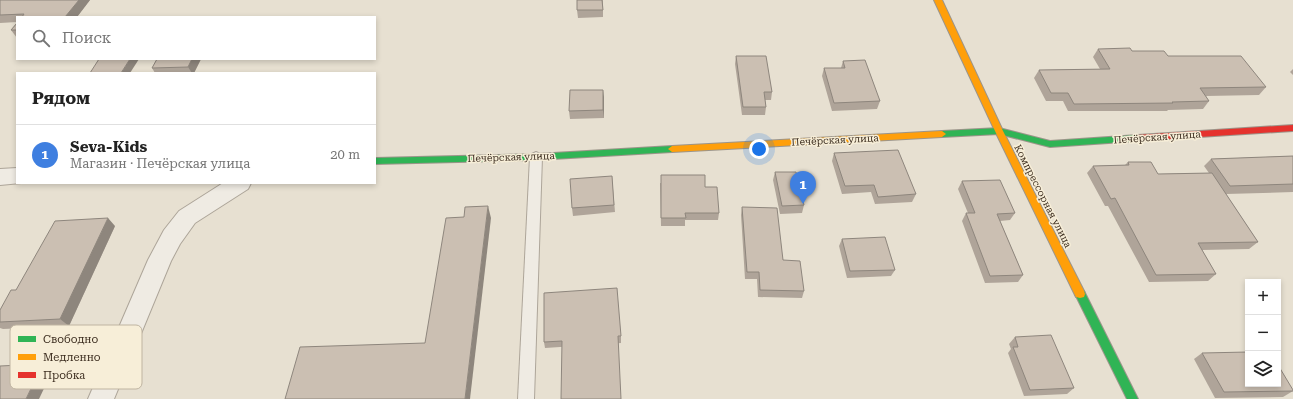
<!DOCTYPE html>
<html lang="ru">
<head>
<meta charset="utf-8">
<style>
  :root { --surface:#fff; --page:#f6f6f6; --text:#222; --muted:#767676; --line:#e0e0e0; --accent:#ea580c }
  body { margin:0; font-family:"Roboto Serif",serif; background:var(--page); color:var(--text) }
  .controls { position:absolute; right:12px; bottom:12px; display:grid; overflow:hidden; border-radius:0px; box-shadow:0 2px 6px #0003 }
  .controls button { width:36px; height:36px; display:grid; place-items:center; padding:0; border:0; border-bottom:1px solid var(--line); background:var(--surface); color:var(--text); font:20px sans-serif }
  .you { position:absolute; left:759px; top:149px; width:14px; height:14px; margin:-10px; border:3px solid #fff; border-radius:50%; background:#1a73e8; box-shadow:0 0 0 6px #1a73e833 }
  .badge { display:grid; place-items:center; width:26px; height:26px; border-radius:50%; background:var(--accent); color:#fff; font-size:13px; font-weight:700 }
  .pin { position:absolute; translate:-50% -33px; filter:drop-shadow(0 1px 2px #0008) }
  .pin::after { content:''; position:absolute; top:21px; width:14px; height:12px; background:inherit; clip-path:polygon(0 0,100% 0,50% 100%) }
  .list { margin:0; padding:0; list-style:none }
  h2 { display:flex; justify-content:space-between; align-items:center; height:52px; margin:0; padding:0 16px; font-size:17px }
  h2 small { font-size:13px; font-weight:400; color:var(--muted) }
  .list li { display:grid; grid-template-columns:26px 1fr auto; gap:12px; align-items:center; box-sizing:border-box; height:60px; padding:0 16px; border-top:1px solid var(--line) }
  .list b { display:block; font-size:15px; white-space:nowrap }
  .list p { margin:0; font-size:13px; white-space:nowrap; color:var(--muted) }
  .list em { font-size:13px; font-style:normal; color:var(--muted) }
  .icon { flex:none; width:22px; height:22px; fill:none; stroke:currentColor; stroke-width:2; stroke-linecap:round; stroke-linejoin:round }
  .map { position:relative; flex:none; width:1293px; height:399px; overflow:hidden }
  .search { position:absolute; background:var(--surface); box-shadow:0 2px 6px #0003; left:16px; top:16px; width:360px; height:44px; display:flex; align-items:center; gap:10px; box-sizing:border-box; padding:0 14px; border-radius:0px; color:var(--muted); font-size:15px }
  .panel { position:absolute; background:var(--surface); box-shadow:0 2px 6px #0003; left:16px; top:72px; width:360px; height:112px; border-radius:0px }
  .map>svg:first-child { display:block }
</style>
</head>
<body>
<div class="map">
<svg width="1293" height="399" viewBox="0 0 1293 399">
  <rect width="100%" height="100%" fill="#e7e0d1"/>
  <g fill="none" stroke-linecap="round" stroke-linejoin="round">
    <g stroke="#ada599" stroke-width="2">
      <path id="lane" d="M536 152 540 154 542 157 534 399H518L530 157 532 154Z"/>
    </g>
    <g stroke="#ada599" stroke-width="2">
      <g id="street">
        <path d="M17 168V183H21L0 185V169Z"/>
        <path d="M223 183H251L248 189 195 223 180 244 171 261 114 399H88L148 260 164 230 179 211Z"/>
      </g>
    </g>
    <g stroke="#9c958a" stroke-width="2">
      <g id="fast">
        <path d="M999 128 1050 141 1138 135 1142 138 1138 141 1050 147 999 134 942 137 938 134 942 131Z"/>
        <path d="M672 146 676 149 672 152 536 160 375 164V158L536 154Z"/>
        <path d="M1080 290 1084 291 1138 399H1127L1075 294 1076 291Z"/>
      </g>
    </g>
    <g stroke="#9c958a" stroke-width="2">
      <g id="slow">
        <path d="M934 0H942L1003 131 1084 291 1085 294 1084 297 1080 298 1076 297 995 131Z"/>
        <path d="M942 131 946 134 942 137 672 152 668 149 672 146Z"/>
      </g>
    </g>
    <g stroke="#9c958a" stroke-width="2">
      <path id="jam" d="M1293 125V131L1138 141 1134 138 1138 135Z"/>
    </g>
    <use href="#lane" fill="#efebe3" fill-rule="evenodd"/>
    <use href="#street" fill="#efebe3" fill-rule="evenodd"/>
    <use href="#fast" fill="#30b455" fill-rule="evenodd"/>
    <use href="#slow" fill="#ff9f0a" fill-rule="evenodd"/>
    <use href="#jam" fill="#e5322d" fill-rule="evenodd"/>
  </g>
  <g fill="#afa499">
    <path d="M0 0H90L77 17H17V22L0 23Z"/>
    <path d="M603 0V17L578 18 577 10Z"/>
    <path d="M17 23V38L11 30Z"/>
    <path d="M1098 49 1132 51 1168 56 1266 87 1259 95 1206 96 1209 101 1203 109 1168 110 1167 111H1068L1063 101H1046L1034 78 1039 70 1100 69 1093 57Z"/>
    <path d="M736 56 772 92 771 100H765L766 107 765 115H742L735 64Z"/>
    <path d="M157 59H201L194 73H155L152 68Z"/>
    <path d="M843 61 880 101 877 109 832 111 822 76 824 68H841Z"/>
    <path d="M1293 69V75L1290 72Z"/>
    <path d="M604 97V118L570 119 569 111Z"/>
    <path d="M834 153 916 194 912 202 875 204 871 192 842 194 832 161Z"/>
    <path d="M1293 156V192L1226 194 1258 242 1249 249 1202 250 1216 274 1208 281 1149 282 1108 206H1105L1087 173 1093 166 1125 165 1128 162 1158 174 1209 173 1204 166 1211 159Z"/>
    <path d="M775 172 804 205 802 213 780 214 773 180Z"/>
    <path d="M612 176 615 212 573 216 572 208Z"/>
    <path d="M962 181 1015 213 1010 220 1000 221 1023 275 1018 282 985 283 962 221 966 213H968L958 189Z"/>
    <path d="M660 183 705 187 719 213 718 220H685V226H661Z"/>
    <path d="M742 207 783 260 804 291 802 298 758 297 757 279H745L741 215Z"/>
    <path d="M115 226 69 326 3 329 0 328V310L16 290Z"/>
    <path d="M842 239 895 270 891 276 847 278 839 246Z"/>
    <path d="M621 336V343L545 348 544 342Z"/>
    <path d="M1015 337 1074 388 1067 394 1024 396 1008 353 1011 349 1009 344Z"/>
    <path d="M1202 353 1293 390V391L1283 397 1215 398 1194 359Z"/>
  </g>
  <g fill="#8e867d">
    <path d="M79 0H90L77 17H65Z"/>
    <path d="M130 59H139L130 73H121Z"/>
    <path d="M192 59H201L194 73H192L188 67Z"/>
    <path d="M603 90 604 97V118L603 110Z"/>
    <path d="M488 206 491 218 470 399H465Z"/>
    <path d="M108 218 115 226 69 326 60 319Z"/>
    <path d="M21 365 31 371 26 379 16 373Z"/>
    <path d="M39 372 49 378 39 399H26Z"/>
  </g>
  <g fill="#cbbfb2" stroke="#8e867d">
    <path d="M0 0H79L65 17H22L24 14 0 15Z"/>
    <path d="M577 0H602L603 10H577Z"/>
    <path d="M17 23V30H11Z"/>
    <path d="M1130 48 1132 51H1164L1168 56H1241L1266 87 1200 88 1209 101 1172 102 1173 103 1074 104 1068 93H1051L1039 70 1110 69 1098 49Z"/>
    <path d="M736 56H766L772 92H764L766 107H743Z"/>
    <path d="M99 59H130L121 73H90Z"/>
    <path d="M157 59H192L188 67 152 68Z"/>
    <path d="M865 60 880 101 834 103 824 68H845L843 61Z"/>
    <path d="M570 90H603V110L569 111Z"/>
    <path d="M898 150 916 194 878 197 874 185 845 186 834 153Z"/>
    <path d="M1293 156V184L1230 186 1211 159Z"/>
    <path d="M1128 162H1151L1158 174 1212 173 1258 242 1198 243 1216 274 1156 275 1115 198 1111 199 1093 166 1129 165Z"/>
    <path d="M775 172H796L804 205 782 206Z"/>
    <path d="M661 175H705V187H717L719 213H685L686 218H661Z"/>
    <path d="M612 176 614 205 572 208 570 179Z"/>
    <path d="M1000 180 1015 213 997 214 1023 275 990 276 966 213H975L962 181Z"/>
    <path d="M488 206 465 399H285L300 347 425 343 446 218 464 217 465 207Z"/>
    <path d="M742 207 777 208 783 260 800 261 804 291 760 290 759 272H747Z"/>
    <path d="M108 218 60 319 0 322V310L11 290H16L55 221Z"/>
    <path d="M885 237 895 270 850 271 842 239Z"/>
    <path d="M617 288 621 336H618L621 399H561L562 341 544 342V293Z"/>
    <path d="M1051 335 1074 388 1030 390 1013 347H1018L1015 337Z"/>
    <path d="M1248 352V384H1278V365L1293 390V391L1224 392 1202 353Z"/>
    <path d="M21 365 16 373 39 372 26 399H0V366Z"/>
  </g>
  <g text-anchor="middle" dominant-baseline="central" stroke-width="3" stroke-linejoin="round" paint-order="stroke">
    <g font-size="10" fill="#3d2e20" stroke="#f7eed8">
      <text transform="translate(1157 137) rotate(-4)">Печёрская улица</text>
      <text transform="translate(835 140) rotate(-3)">Печёрская улица</text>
      <text transform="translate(511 157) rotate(-2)">Печёрская улица</text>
      <text transform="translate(1043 196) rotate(63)">Компрессорная улица</text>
    </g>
  </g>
  <rect x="10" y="325" width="132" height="64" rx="6" fill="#f7eed8" stroke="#bfb4a1" stroke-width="1"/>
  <rect x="18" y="336" width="18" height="6" fill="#30b455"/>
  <rect x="18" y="354" width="18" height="6" fill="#ff9f0a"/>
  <rect x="18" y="372" width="18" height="6" fill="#e5322d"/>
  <g font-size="11" fill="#3d2e20">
    <text x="43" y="343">Свободно</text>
    <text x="43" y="361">Медленно</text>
    <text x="43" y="379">Пробка</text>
  </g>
</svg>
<div class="controls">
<button>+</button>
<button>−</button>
<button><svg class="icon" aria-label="layers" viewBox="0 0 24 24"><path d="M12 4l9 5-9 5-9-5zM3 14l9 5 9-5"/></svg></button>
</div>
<div class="you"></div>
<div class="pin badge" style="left:803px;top:204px;background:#3f7fe0">1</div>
<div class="search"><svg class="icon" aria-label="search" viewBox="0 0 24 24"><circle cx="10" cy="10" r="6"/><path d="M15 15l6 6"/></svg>Поиск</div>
<section class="panel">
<h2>Рядом<small></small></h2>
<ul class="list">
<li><span class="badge" style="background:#3f7fe0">1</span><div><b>Seva-Kids</b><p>Магазин · Печёрская улица</p></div><em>20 m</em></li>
</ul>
</section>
</div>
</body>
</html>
